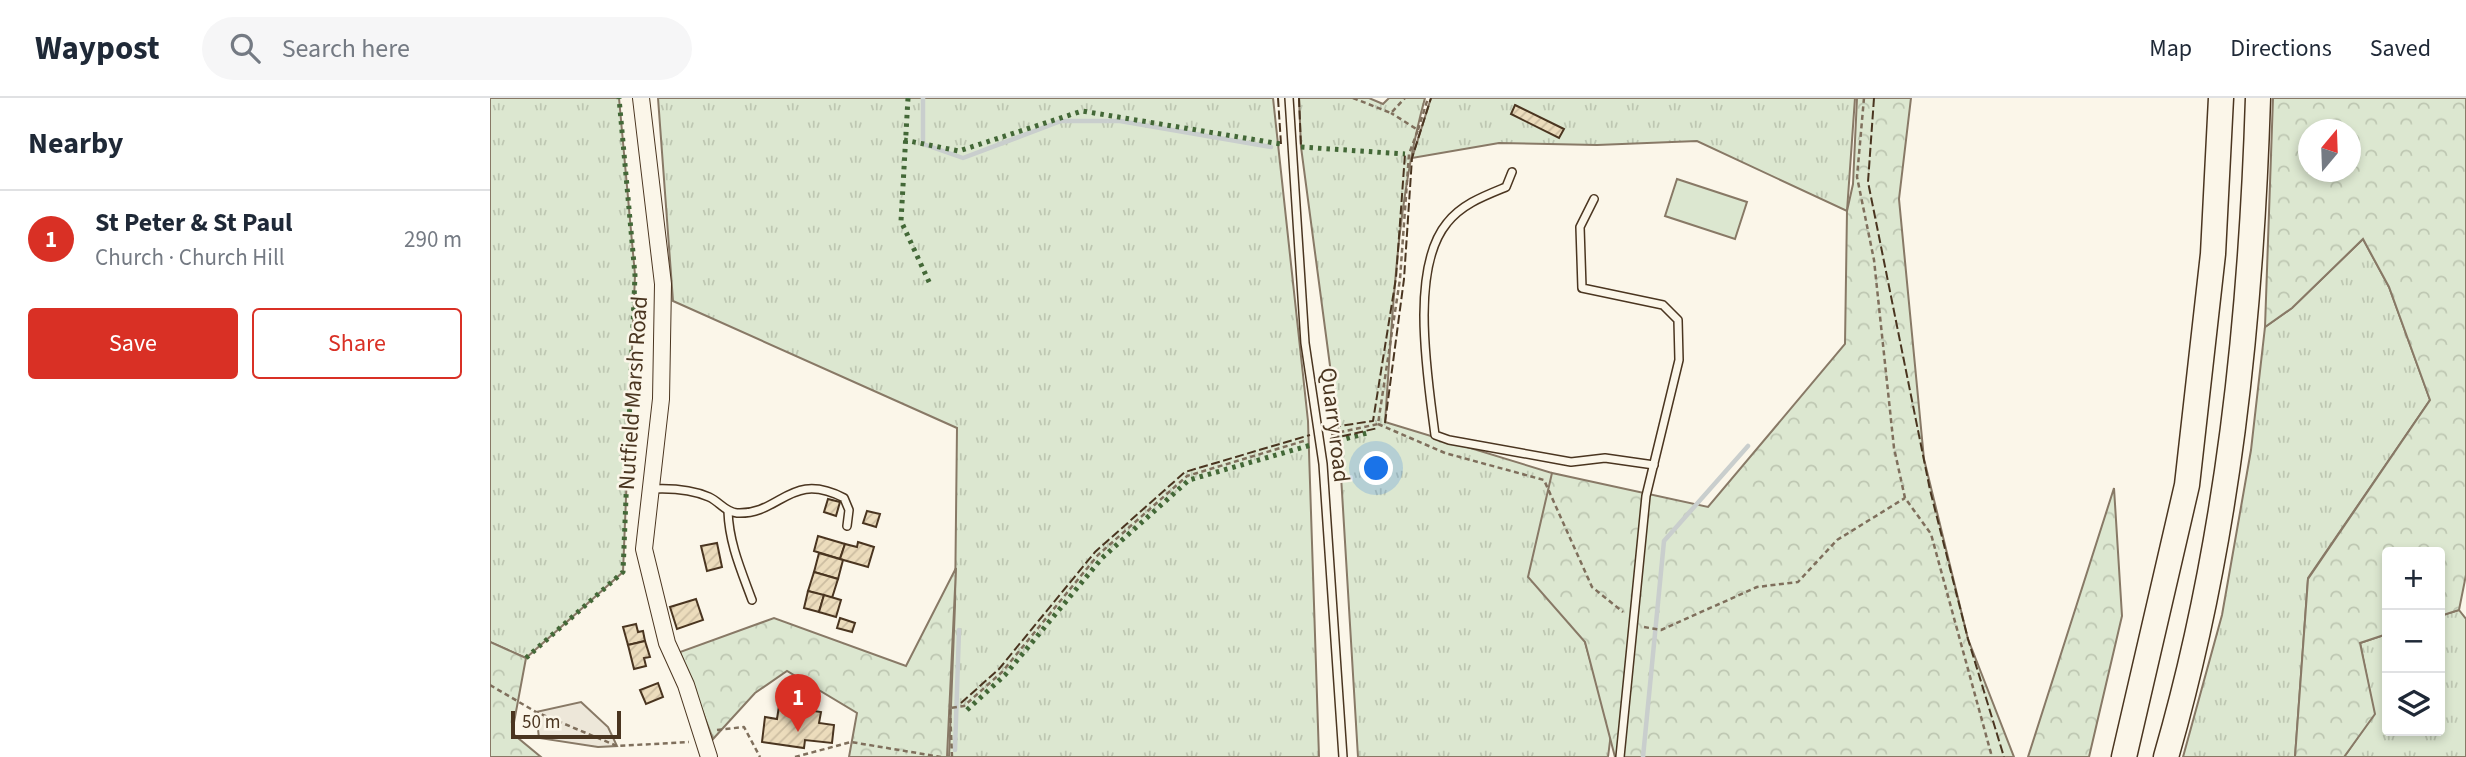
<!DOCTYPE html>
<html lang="en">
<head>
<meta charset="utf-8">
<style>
  :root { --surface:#fff; --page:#f6f6f7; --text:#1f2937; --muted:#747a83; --line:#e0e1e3; --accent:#d93025 }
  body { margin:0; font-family:"Source Sans 3",sans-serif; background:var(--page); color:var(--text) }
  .controls { position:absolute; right:21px; bottom:21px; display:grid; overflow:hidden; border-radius:7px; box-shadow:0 4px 10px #0003 }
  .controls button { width:63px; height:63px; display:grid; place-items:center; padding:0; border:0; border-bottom:2px solid var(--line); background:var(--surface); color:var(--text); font:35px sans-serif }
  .compass { position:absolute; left:1808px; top:21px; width:63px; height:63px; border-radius:50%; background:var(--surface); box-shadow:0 4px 10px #0003; rotate:19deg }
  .scale { position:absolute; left:21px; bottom:18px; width:110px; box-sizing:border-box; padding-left:7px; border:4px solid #4a3520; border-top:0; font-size:19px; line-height:24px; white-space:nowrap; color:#4a3520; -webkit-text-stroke:5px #fbf6e9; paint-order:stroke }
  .you { position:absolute; left:887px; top:371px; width:24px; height:24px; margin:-18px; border:5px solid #fff; border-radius:50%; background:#1a73e8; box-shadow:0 0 0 10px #1a73e833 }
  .badge { display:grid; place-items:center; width:46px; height:46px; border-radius:50%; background:var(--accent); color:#fff; font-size:23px; font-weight:700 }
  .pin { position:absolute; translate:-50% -58px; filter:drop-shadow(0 2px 4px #0008) }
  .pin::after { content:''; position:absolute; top:37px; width:24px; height:21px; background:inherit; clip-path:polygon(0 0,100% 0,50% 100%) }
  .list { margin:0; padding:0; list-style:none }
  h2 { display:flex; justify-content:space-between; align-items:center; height:91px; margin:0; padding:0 28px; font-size:30px }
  h2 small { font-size:23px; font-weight:400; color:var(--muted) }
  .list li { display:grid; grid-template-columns:46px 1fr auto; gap:21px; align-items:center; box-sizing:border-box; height:98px; padding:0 28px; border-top:2px solid var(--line) }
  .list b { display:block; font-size:26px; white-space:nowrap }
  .list p { margin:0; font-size:23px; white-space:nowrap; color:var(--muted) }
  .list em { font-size:23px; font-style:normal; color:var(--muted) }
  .actions { display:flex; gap:14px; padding:21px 28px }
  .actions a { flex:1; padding:16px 0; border:2px solid var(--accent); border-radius:7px; text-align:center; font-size:24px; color:var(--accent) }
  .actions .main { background:var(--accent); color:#fff }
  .icon { flex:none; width:38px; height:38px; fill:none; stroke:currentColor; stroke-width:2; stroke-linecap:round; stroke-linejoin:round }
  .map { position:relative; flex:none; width:1976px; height:659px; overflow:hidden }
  header { display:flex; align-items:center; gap:42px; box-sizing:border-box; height:98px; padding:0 35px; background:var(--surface); border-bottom:2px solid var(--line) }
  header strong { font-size:33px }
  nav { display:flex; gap:38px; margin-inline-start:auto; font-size:24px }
  .search { width:490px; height:63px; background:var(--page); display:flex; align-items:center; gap:18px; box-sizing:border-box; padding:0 24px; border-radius:38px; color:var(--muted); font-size:26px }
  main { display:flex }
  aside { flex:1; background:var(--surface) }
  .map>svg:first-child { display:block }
</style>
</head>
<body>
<header>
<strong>Waypost</strong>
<div class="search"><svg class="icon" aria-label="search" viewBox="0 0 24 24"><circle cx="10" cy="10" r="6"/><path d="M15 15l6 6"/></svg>Search here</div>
<nav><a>Map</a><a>Directions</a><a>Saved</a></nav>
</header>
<main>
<aside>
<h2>Nearby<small></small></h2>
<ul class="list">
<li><span class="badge">1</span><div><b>St Peter &amp; St Paul</b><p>Church · Church Hill</p></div><em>290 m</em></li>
</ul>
<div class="actions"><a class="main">Save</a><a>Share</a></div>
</aside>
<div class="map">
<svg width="1976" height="659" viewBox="0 0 1976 659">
  <defs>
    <pattern id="grass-tufts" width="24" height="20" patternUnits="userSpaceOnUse" patternTransform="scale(1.75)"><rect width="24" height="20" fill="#dce7d0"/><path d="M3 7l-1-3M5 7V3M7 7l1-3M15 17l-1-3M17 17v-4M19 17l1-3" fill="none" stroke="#bec7b2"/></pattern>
    <pattern id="forest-crowns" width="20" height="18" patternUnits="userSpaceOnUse" patternTransform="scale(1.75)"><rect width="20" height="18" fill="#dce7d0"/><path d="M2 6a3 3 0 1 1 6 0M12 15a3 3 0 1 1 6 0" fill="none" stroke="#bec7b2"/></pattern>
    <pattern id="building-hatch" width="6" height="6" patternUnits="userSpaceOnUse" patternTransform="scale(1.75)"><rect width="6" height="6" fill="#ecdcbc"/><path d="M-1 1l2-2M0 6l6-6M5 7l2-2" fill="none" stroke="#ccbda1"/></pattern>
  </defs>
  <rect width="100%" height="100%" fill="#fbf6e9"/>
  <g fill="url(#grass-tufts)" stroke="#887966" stroke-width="2">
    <path d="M0 0H129L145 177 133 474 36 560 0 544Z"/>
    <path d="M168 0H783L818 323 829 659H459L465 507 467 330 183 203Z"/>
    <path d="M809 0H879L893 6 899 0H935C906 105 903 216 895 324L1062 375 1095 544 1121 635 1118 659H868L848 328 811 49Z"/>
    <path d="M941 0H1365L1357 113 1207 43 1107 47 1009 45 922 60Z"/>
    <path d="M1873 141 1899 189 1940 302 1818 480 1805 659H1693L1732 517 1761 352 1775 229 1802 210Z"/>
    <path d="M1969 512 1976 521V659H1854L1884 616 1870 545 1897 536V633H1950V518Z"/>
  </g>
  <g fill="url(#forest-crowns)" stroke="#887966" stroke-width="2" fill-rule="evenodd">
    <path d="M1367 0H1421L1409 101 1434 361 1478 541 1524 659H1125L1095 544 1038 479 1062 375 1218 409 1355 246 1357 113 1363 86Z"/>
    <path d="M1783 0H1976V477L1969 512 1950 518V454H1897V536L1870 545 1885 616 1854 659H1805L1818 481 1940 302 1899 189 1873 141 1802 210 1775 229ZM1818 32H1860V74H1818Z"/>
    <path d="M1624 390 1632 518 1599 659H1538Z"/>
    <path d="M466 470 457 659H359L367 615 297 573 265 595 223 641 190 554 284 520 416 568Z"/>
    <path d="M0 544 36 560 22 635 51 659H0Z"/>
  </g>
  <path fill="#dce7d0" stroke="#887966" stroke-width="2" d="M1187 81 1257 104 1245 141 1175 118Z"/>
  <path fill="#ede7d9" stroke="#887966" stroke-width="2" d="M91 604 118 629 127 648 108 649 49 640 46 614Z"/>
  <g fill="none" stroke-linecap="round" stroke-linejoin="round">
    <g stroke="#c9cecd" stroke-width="4.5">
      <path d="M433 0V46L473 60 571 23H630L781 49"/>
      <path d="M465 652 469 532"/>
      <path d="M1153 659 1174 443 1258 348"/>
    </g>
  </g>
  <g fill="url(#building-hatch)" stroke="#4a3520" stroke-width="2">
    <path d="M1025 7 1074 31 1069 40 1021 16Z"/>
    <path d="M338 401 350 404 346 418 334 414Z"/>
    <path d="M377 413 390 416 386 429 373 425Z"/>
    <path d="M328 438 355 446 350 461 324 453Z"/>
    <path d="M368 444 384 449 378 469 350 461 355 446 367 449Z"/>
    <path d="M227 445 232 469 217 473 211 448Z"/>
    <path d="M329 455 353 462 348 481 324 474Z"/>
    <path d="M324 474 348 481 342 500 318 493Z"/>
    <path d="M318 493 334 497 329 514 314 510Z"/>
    <path d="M334 497 351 502 346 519 329 514Z"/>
    <path d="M206 501 213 522 187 531 180 509Z"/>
    <path d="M350 520 365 525 362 534 347 530Z"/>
    <path d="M146 526 148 534 153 533 155 543 138 547 133 529Z"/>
    <path d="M155 543 160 559 154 560 156 568 144 571 138 547Z"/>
    <path d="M168 585 173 599 156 606 150 592Z"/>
    <path d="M289 608 331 614 329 625 344 627 342 645 315 642 314 650 272 644 275 619 287 621Z"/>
  </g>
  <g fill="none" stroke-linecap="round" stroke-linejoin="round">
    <g stroke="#4a3520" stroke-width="10">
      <g id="service">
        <path d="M799 0 815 245 833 366 853 659"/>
        <path d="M1022 74 1016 89C994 98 972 106 957 125 919 171 938 281 945 337L959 342 1081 364 1115 360 1164 367"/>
        <path d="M1104 101 1090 129 1092 190 1173 207 1188 222 1189 262 1156 398 1130 659"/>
        <path d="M161 391C180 390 201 391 219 399 230 404 235 414 247 415 291 417 300 372 354 400L359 412 357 428"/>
        <path d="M238 413C239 445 251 472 262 502"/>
      </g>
    </g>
    <g stroke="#4a3520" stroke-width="18">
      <path id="tertiary" d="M151 0 173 186 171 301 154 451 177 545 196 587 219 659"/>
    </g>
    <g stroke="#4a3520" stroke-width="27">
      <g id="motorway">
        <path d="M1634 659 1697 387 1723 156 1731 0"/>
        <path d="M1676 659C1738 445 1761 222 1768 0"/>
      </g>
    </g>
    <g stroke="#7f6f5c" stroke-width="2.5" stroke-dasharray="5 3.5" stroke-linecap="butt">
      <path d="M863 0 901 15 915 0"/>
      <path d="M1374 0 1367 79 1384 162 1404 350 1415 400 1441 436 1502 659"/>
      <path d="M928 32 938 0"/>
      <path d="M888 326 955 355 1054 382 1102 489 1133 514"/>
      <path d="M841 336 888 326 910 181 919 56 928 32 901 15"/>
      <path d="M1154 529 1171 532 1267 489 1308 484 1347 442 1415 400"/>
      <path d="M0 587 46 614 127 648 199 644"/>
      <path d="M227 632 254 629 270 659"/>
      <path d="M305 659 361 644 451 659"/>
      <path d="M462 659 460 610 474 608 512 574 608 457 697 378 817 342"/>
    </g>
    <use href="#service" stroke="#fbf6e9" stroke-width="7"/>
    <use href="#tertiary" stroke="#fbf6e9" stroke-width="16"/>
    <use href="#motorway" stroke="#fbf6e9" stroke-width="24"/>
    <g stroke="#436837" stroke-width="5" stroke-dasharray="3.5 5" stroke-linecap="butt">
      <path d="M418 0 411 123 440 186"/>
      <path d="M414 42 469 53 592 13 791 46"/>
      <path d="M811 49 915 56"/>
      <path d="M840 345 881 334"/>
      <path d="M36 560 133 474 145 177 129 0"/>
      <path d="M477 612 515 577 612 460 699 382 821 347"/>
    </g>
    <g stroke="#4a3520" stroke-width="2" stroke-dasharray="9 3.5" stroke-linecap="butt">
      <path d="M788 0 791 46"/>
      <path d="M809 0 811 49"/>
      <path d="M1384 0 1378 84 1440 392 1478 541 1514 659"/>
      <path d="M895 325 914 181 922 60 941 0"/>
      <path d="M842 329 883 323 906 180 915 56"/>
      <path d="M840 341 888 330"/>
      <path d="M471 605 509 571 605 454 695 374 820 337"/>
    </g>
  </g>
  <g text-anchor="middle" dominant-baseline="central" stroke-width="5" stroke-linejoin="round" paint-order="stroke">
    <g font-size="23" fill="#4a3520" stroke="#fbf6e9">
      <text transform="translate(143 295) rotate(-86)">Nutfield Marsh Road</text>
      <text transform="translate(845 327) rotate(83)">Quarry road</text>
    </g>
  </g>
</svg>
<div class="controls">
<button>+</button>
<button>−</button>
<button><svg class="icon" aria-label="layers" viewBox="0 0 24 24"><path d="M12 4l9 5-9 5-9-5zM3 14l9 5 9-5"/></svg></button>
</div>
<svg class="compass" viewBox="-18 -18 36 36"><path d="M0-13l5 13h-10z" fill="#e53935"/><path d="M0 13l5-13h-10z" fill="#747a83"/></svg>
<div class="scale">50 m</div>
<div class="you"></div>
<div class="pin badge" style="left:308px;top:634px">1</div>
</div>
</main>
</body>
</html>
